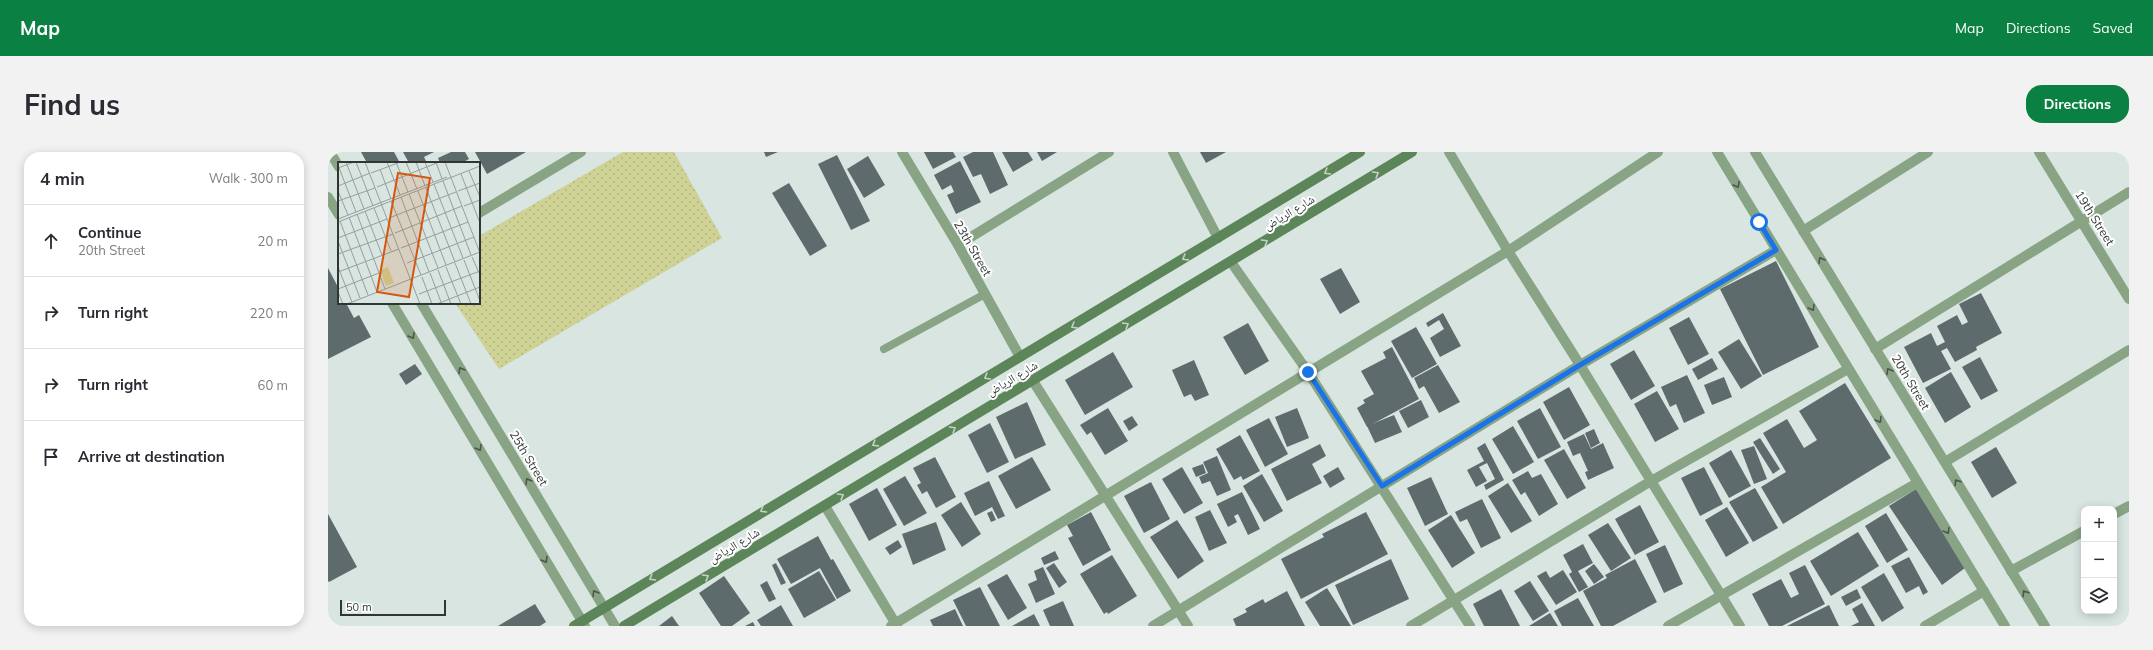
<!DOCTYPE html>
<html lang="en">
<head>
<meta charset="utf-8">
<style>
  :root { --surface:#fff; --page:#f2f2f3; --text:#2b2b33; --muted:#7c7c81; --line:#e1e1e2; --accent:#0b8043 }
  body { margin:0; font-family:Mulish,"Noto Naskh Arabic",sans-serif; background:var(--page); color:var(--text) }
  .controls { position:absolute; right:12px; bottom:12px; display:grid; overflow:hidden; border-radius:8px; box-shadow:0 2px 10px #0003 }
  .controls button { width:36px; height:36px; display:grid; place-items:center; padding:0; border:0; border-bottom:1px solid var(--line); background:var(--surface); color:var(--text); font:20px sans-serif }
  .scale { position:absolute; left:12px; bottom:10px; width:106px; box-sizing:border-box; padding-left:4px; border:2px solid #313634; border-top:0; font-size:11px; line-height:14px; white-space:nowrap; color:#313634; -webkit-text-stroke:3px #fff; paint-order:stroke }
  .stop { position:absolute; width:12px; height:12px; margin:-9px; border:3px solid #1a73e8; border-radius:50%; background:#fff }
  .stop.end { background:#1a73e8; border-color:#fff; box-shadow:0 1px 4px #0008 }
  .list { margin:0; padding:0; list-style:none }
  h2 { display:flex; justify-content:space-between; align-items:center; height:52px; margin:0; padding:0 16px; font-size:17px }
  h2 small { font-size:13px; font-weight:400; color:var(--muted) }
  .list li { display:grid; grid-template-columns:26px 1fr auto; gap:12px; align-items:center; box-sizing:border-box; height:72px; padding:0 16px; border-top:1px solid var(--line) }
  .list b { display:block; font-size:15px; white-space:nowrap }
  .list p { margin:0; font-size:13px; white-space:nowrap; color:var(--muted) }
  .list em { font-size:13px; font-style:normal; color:var(--muted) }
  .icon { flex:none; width:22px; height:22px; fill:none; stroke:currentColor; stroke-width:2; stroke-linecap:round; stroke-linejoin:round }
  .map { position:relative; flex:none; width:1801px; height:474px; overflow:hidden; border-radius:16px }
  header { display:flex; align-items:center; gap:24px; box-sizing:border-box; height:56px; padding:0 20px; background:var(--accent); color:#fff }
  header strong { font-size:19px }
  nav { display:flex; gap:22px; margin-inline-start:auto; font-size:14px }
  .intro { display:flex; align-items:center; justify-content:space-between; box-sizing:border-box; height:96px; padding:0 24px }
  h1 { margin:0; font-size:28px }
  .button { padding:10px 18px; border-radius:16px; background:var(--accent); color:#fff; font-size:14px; font-weight:700 }
  main { display:flex; gap:24px; padding:0 24px }
  aside { flex:1; background:var(--surface); border-radius:16px; box-shadow:0 2px 10px #0003 }
  .map>svg:first-child { display:block }
</style>
</head>
<body>
<header>
<strong>Map</strong>
<nav><a>Map</a><a>Directions</a><a>Saved</a></nav>
</header>
<div class="intro"><h1>Find us</h1><a class="button">Directions</a></div>
<main>
<aside>
<h2>4 min<small>Walk · 300 m</small></h2>
<ul class="list">
<li><svg class="icon" aria-label="ahead" viewBox="0 0 24 24"><path d="M12 20V5M6 11l6-6 6 6"/></svg><div><b>Continue</b><p>20th Street</p></div><em>20 m</em></li>
<li><svg class="icon" aria-label="right" viewBox="0 0 24 24"><path d="M7 20v-9h11M14 6l5 5-5 5"/></svg><div><b>Turn right</b></div><em>220 m</em></li>
<li><svg class="icon" aria-label="right" viewBox="0 0 24 24"><path d="M7 20v-9h11M14 6l5 5-5 5"/></svg><div><b>Turn right</b></div><em>60 m</em></li>
<li><svg class="icon" aria-label="arrive" viewBox="0 0 24 24"><path d="M6 21V4h12l-3 4 3 4H6"/></svg><div><b>Arrive at destination</b></div></li>
</ul>
</aside>
<div class="map">
<svg width="1801" height="474" viewBox="0 0 1801 474">
  <defs>
    <pattern id="park-dots" width="8" height="8" patternUnits="userSpaceOnUse"><rect width="8" height="8" fill="#ced295"/><path d="M2 2h.1M6 6h.1" fill="none" stroke="#b1b581" stroke-width="1.8" stroke-linecap="round"/></pattern>
  </defs>
  <rect width="100%" height="100%" fill="#d8e5e1"/>
  <path fill="url(#park-dots)" d="M295 0H346L394 86 171 217 127 151H151V84Z"/>
  <g fill="#5e6b6c">
    <path d="M33 0H66L72 11H39Z"/>
    <path d="M75 0H106L96 5 98 9 93 11H81Z"/>
    <path d="M123 0H137L141 7 134 11H112L110 6Z"/>
    <path d="M147 0H198L159 22Z"/>
    <path d="M436 0H450L438 5Z"/>
    <path d="M596 0H625L628 5 605 17Z"/>
    <path d="M645 0H665L680 33 662 42 653 22 645 25 635 5Z"/>
    <path d="M674 0H700L705 8 685 20Z"/>
    <path d="M709 0H729L714 9Z"/>
    <path d="M872 0H898L878 11Z"/>
    <path d="M509 3 542 69 523 78 490 12Z"/>
    <path d="M540 4 557 33 536 46 519 17Z"/>
    <path d="M632 9 653 50 628 62 619 43 626 40 623 33 614 38 606 23Z"/>
    <path d="M461 31 499 94 482 104 444 41Z"/>
    <path d="M1448 109 1491 195 1435 223 1392 137Z"/>
    <path d="M0 116 11 137V151H18L26 166 31 163 43 185 0 207Z"/>
    <path d="M1013 116 1032 150 1012 162 992 127Z"/>
    <path d="M1653 141 1674 181 1648 195 1649 198 1627 210 1619 196 1613 199 1623 217 1595 231 1576 195 1603 181 1609 194 1617 190 1609 174 1629 163 1634 173 1640 170 1631 152Z"/>
    <path d="M1115 161 1133 194 1112 205 1102 186 1116 177 1111 168 1100 175 1098 171Z"/>
    <path d="M1361 165 1381 202 1360 213 1341 176Z"/>
    <path d="M920 171 941 209 917 223 895 185Z"/>
    <path d="M1088 175 1109 212 1084 226 1063 189Z"/>
    <path d="M1411 187 1434 224 1413 237 1390 200Z"/>
    <path d="M1064 195 1091 247 1039 275 1029 256 1037 251 1035 248 1046 242 1033 219 1058 206 1055 200Z"/>
    <path d="M1306 198 1327 234 1303 248 1282 212Z"/>
    <path d="M785 200 805 235 757 263 737 228Z"/>
    <path d="M1652 205 1670 239 1653 248 1634 215Z"/>
    <path d="M1384 206 1390 217 1370 228 1364 217Z"/>
    <path d="M866 208 881 243 867 249 863 242 856 245 844 218Z"/>
    <path d="M87 212 94 222 78 233 71 222Z"/>
    <path d="M1110 213 1132 250 1111 261 1096 234 1091 237 1086 226Z"/>
    <path d="M1623 220 1643 255 1617 271 1597 236Z"/>
    <path d="M1359 223 1377 261 1356 271 1348 252 1342 255 1333 235Z"/>
    <path d="M1396 225 1404 245 1384 253 1376 233Z"/>
    <path d="M1517 231 1563 306 1455 372 1433 335 1458 320 1435 281 1459 267 1476 296 1489 288 1471 259Z"/>
    <path d="M1241 235 1262 273 1236 288 1215 250Z"/>
    <path d="M1329 239 1351 277 1327 290 1306 252Z"/>
    <path d="M1093 248 1101 265 1080 276 1071 259Z"/>
    <path d="M699 250 718 293 687 307 668 265Z"/>
    <path d="M780 256 800 289 777 303 763 280 759 283 752 273Z"/>
    <path d="M969 256 981 286 959 295 947 265Z"/>
    <path d="M1212 256 1233 295 1210 307 1189 269Z"/>
    <path d="M1066 263 1074 280 1047 291 1039 274Z"/>
    <path d="M804 264 810 273 801 279 795 269Z"/>
    <path d="M941 266 960 302 937 315 918 278Z"/>
    <path d="M662 271 681 310 659 321 640 283Z"/>
    <path d="M1185 274 1206 310 1185 322 1164 287Z"/>
    <path d="M1266 277 1272 291 1263 296 1257 281Z"/>
    <path d="M1256 282 1263 297 1275 291 1286 316 1260 328 1257 320 1260 319 1252 301 1245 304 1239 290Z"/>
    <path d="M912 283 932 319 915 328 913 324 906 328 888 297Z"/>
    <path d="M1432 286 1452 317 1445 322 1425 290Z"/>
    <path d="M1157 291 1176 328 1158 338 1156 333 1167 327 1159 311 1151 315 1159 329 1148 335 1139 318 1156 309 1149 296Z"/>
    <path d="M992 292 998 304 984 312 994 331 959 349 943 317Z"/>
    <path d="M1426 294 1439 327 1426 332 1413 298Z"/>
    <path d="M1668 295 1689 331 1664 346 1643 310Z"/>
    <path d="M1236 297 1258 336 1239 347 1216 308Z"/>
    <path d="M1403 298 1423 334 1401 346 1381 311Z"/>
    <path d="M889 304 903 338 889 344 882 329 874 332 871 325 880 321 875 310Z"/>
    <path d="M607 305 628 345 608 356 599 339 594 342 589 333 593 331 585 316Z"/>
    <path d="M704 305 723 338 688 357 670 324Z"/>
    <path d="M875 312 878 321 868 325 864 316Z"/>
    <path d="M854 315 875 351 856 362 834 327Z"/>
    <path d="M1010 315 1017 327 1002 336 995 324Z"/>
    <path d="M1376 315 1395 352 1372 364 1353 326Z"/>
    <path d="M1200 319 1204 326 1213 322 1230 352 1211 364 1197 340 1193 343 1184 328Z"/>
    <path d="M934 322 955 359 936 370 915 334Z"/>
    <path d="M577 324 599 361 576 374 555 337Z"/>
    <path d="M1103 325 1120 362 1097 374 1079 336Z"/>
    <path d="M661 329 677 364 670 367 664 355 647 364 636 341Z"/>
    <path d="M823 330 842 367 816 381 796 344Z"/>
    <path d="M1180 331 1204 369 1183 381 1160 344Z"/>
    <path d="M549 336 569 373 541 389 521 352Z"/>
    <path d="M1427 336 1450 376 1425 390 1401 350Z"/>
    <path d="M1588 337 1637 416 1614 433 1561 354Z"/>
    <path d="M914 340 932 377 920 383 910 362 906 364 909 370 900 375 889 352Z"/>
    <path d="M1154 347 1173 386 1153 396 1139 367 1132 370 1127 360Z"/>
    <path d="M633 350 653 382 634 395 613 363Z"/>
    <path d="M1312 353 1331 390 1307 403 1287 367Z"/>
    <path d="M1399 355 1421 391 1398 405 1377 368Z"/>
    <path d="M882 358 899 391 881 399 867 365Z"/>
    <path d="M664 359 668 368 663 370 659 361Z"/>
    <path d="M763 360 783 398 755 414 740 386 745 384 739 373Z"/>
    <path d="M1038 360 1060 402 973 447 953 407 996 385 994 382Z"/>
    <path d="M1558 361 1580 398 1559 411 1537 374Z"/>
    <path d="M0 362 29 415 1 430 0 429Z"/>
    <path d="M1123 363 1147 401 1124 416 1100 378Z"/>
    <path d="M849 368 876 409 850 427 822 385Z"/>
    <path d="M608 370 618 398 585 413 574 382Z"/>
    <path d="M1280 371 1303 406 1283 419 1260 383Z"/>
    <path d="M1530 380 1551 414 1503 444 1482 409Z"/>
    <path d="M490 384 503 408 505 407 523 439 509 447 492 416 463 432 449 407Z"/>
    <path d="M570 388 574 395 562 403 557 396Z"/>
    <path d="M1255 392 1265 411 1250 419 1260 435 1251 440 1241 422 1244 420 1235 403Z"/>
    <path d="M1337 393 1355 432 1336 441 1318 402Z"/>
    <path d="M727 399 731 407 716 413 713 406Z"/>
    <path d="M784 403 809 444 780 462 779 460 776 462 752 422Z"/>
    <path d="M1581 405 1600 440 1595 443 1591 434 1578 441 1563 414Z"/>
    <path d="M1063 407 1081 447 1025 473 1007 433Z"/>
    <path d="M1307 407 1329 450 1285 474H1273L1255 439 1279 426 1277 423Z"/>
    <path d="M448 411 458 431 453 433 444 413Z"/>
    <path d="M726 411 739 430 731 436 718 416Z"/>
    <path d="M1266 412 1276 425 1266 432 1257 419Z"/>
    <path d="M1477 413 1497 452 1454 474H1441L1424 442 1453 427 1463 446 1471 442 1461 421Z"/>
    <path d="M715 415 727 442 708 451 700 432 709 428 706 419Z"/>
    <path d="M1235 418 1249 440 1228 453 1209 424 1218 419 1222 426Z"/>
    <path d="M491 419 508 448 476 466 460 437Z"/>
    <path d="M1556 421 1576 456 1554 470 1533 435Z"/>
    <path d="M679 422 699 456 680 468 659 433Z"/>
    <path d="M396 424 422 461 404 474H393L371 441Z"/>
    <path d="M439 429 448 447 441 450 432 433Z"/>
    <path d="M1202 429 1221 459 1205 469 1186 439Z"/>
    <path d="M652 435 672 474H638L625 448Z"/>
    <path d="M999 436 1023 474H992L977 450Z"/>
    <path d="M1173 437 1192 474H1156L1145 452Z"/>
    <path d="M1529 437 1533 446 1518 454 1513 445Z"/>
    <path d="M959 439 977 474H908L905 467 919 460 917 457 935 447 937 451Z"/>
    <path d="M1250 446 1266 474H1234L1226 459Z"/>
    <path d="M735 449 746 474H722L715 458Z"/>
    <path d="M1534 451 1547 474H1523L1531 470 1524 457Z"/>
    <path d="M207 452 218 470 212 474H170Z"/>
    <path d="M453 453 465 474H433L429 468Z"/>
    <path d="M1501 453 1511 474H1459Z"/>
    <path d="M627 457 635 474H605L602 468Z"/>
    <path d="M1222 461 1230 474H1201Z"/>
    <path d="M706 462 712 474H684Z"/>
    <path d="M344 464 351 474H331Z"/>
    <path d="M425 470 427 474H417Z"/>
  </g>
  <g fill="none" stroke-linecap="round" stroke-linejoin="round">
    <path stroke="#88a485" stroke-width="8" d="M556 197 657 142"/>
    <g stroke="#88a485" stroke-width="10">
      <path d="M2 0 11 15"/>
      <path d="M574 0 630 93 692 205"/>
      <path d="M845 0 890 86"/>
      <path d="M1121 0 1180 99 1252 213 1412 474"/>
      <path d="M1711 0 1801 147"/>
      <path d="M0 45 11 63"/>
      <path d="M151 61 253 0"/>
      <path d="M1475 79 1600 0"/>
      <path d="M630 93 781 0"/>
      <path d="M903 110 980 220 1142 474"/>
      <path d="M64 151 257 474"/>
      <path d="M93 151 287 474"/>
      <path d="M1547 197 1801 40"/>
      <path d="M705 229 860 474"/>
      <path d="M1617 310 1801 198"/>
      <path d="M497 354 569 474"/>
      <path d="M1786 362 1801 354"/>
      <path d="M1683 419 1756 379"/>
      <path d="M563 474 1180 99 1330 0"/>
      <path d="M825 474 1252 213 1448 98"/>
      <path d="M1083 474 1323 329 1520 217"/>
      <path d="M1340 474 1589 331"/>
      <path d="M1597 474 1656 439"/>
    </g>
    <g stroke="#88a485" stroke-width="10">
      <path d="M1389 0 1677 474"/>
      <path d="M1427 0 1717 474"/>
    </g>
    <g stroke="#5c8559" stroke-width="10">
      <path d="M246 474 1032 0"/>
      <path d="M296 474 1084 0"/>
    </g>
  </g>
  <defs><path id="oneway-chevron" d="M-2-3.5L2.5 0L-2 3.5" fill="none" stroke-width="1.6" stroke-linecap="round" stroke-linejoin="round"/></defs>
  <g stroke="#c6d4c5">
    <use href="#oneway-chevron" transform="translate(999 20) rotate(149)"/>
    <use href="#oneway-chevron" transform="translate(1048 22) rotate(-31)"/>
    <use href="#oneway-chevron" transform="translate(937 90) rotate(-31)"/>
    <use href="#oneway-chevron" transform="translate(857 106) rotate(149)"/>
    <use href="#oneway-chevron" transform="translate(798 173) rotate(-31)"/>
    <use href="#oneway-chevron" transform="translate(746 174) rotate(150)"/>
    <use href="#oneway-chevron" transform="translate(659 225) rotate(149)"/>
    <use href="#oneway-chevron" transform="translate(625 277) rotate(-31)"/>
    <use href="#oneway-chevron" transform="translate(547 292) rotate(149)"/>
    <use href="#oneway-chevron" transform="translate(513 344) rotate(-31)"/>
    <use href="#oneway-chevron" transform="translate(435 358) rotate(149)"/>
    <use href="#oneway-chevron" transform="translate(378 425) rotate(-31)"/>
    <use href="#oneway-chevron" transform="translate(324 426) rotate(149)"/>
  </g>
  <g stroke="#4b574c">
    <use href="#oneway-chevron" transform="translate(1409 33) rotate(59)"/>
    <use href="#oneway-chevron" transform="translate(1493 108) rotate(-121)"/>
    <use href="#oneway-chevron" transform="translate(1484 156) rotate(59)"/>
    <use href="#oneway-chevron" transform="translate(84 184) rotate(59)"/>
    <use href="#oneway-chevron" transform="translate(133 218) rotate(-121)"/>
    <use href="#oneway-chevron" transform="translate(1561 219) rotate(-121)"/>
    <use href="#oneway-chevron" transform="translate(1551 268) rotate(59)"/>
    <use href="#oneway-chevron" transform="translate(151 296) rotate(59)"/>
    <use href="#oneway-chevron" transform="translate(200 329) rotate(-121)"/>
    <use href="#oneway-chevron" transform="translate(1629 330) rotate(-122)"/>
    <use href="#oneway-chevron" transform="translate(1619 379) rotate(59)"/>
    <use href="#oneway-chevron" transform="translate(217 408) rotate(59)"/>
    <use href="#oneway-chevron" transform="translate(267 441) rotate(-121)"/>
    <use href="#oneway-chevron" transform="translate(1697 441) rotate(-122)"/>
  </g>
  <g fill="none" stroke-linecap="round" stroke-linejoin="round">
    <path stroke="#1a73e8" stroke-width="5" d="M980 220 1054 334 1252 213 1448 98 1431 70"/>
  </g>
  <g text-anchor="middle" dominant-baseline="central" stroke-width="4" stroke-linejoin="round" paint-order="stroke">
    <g font-size="12" fill="#313634" stroke="#fff">
      <text transform="translate(961 60) rotate(-31)">شارع الرياض</text>
      <text transform="translate(1767 66) rotate(58)">19th Street</text>
      <text transform="translate(645 96) rotate(60)">23th Street</text>
      <text transform="translate(684 226) rotate(-31)">شارع الرياض</text>
      <text transform="translate(1583 230) rotate(59)">20th Street</text>
      <text transform="translate(201 306) rotate(59)">25th Street</text>
      <text transform="translate(406 393) rotate(-31)">شارع الرياض</text>
    </g>
  </g>
  <g transform="translate(10 10)">
    <rect width="142" height="142" fill="#d8e5e1"/>
    <path d="M50 105 56 121 48 124 42 108Z" fill="#ced295"/>
    <path fill="none" stroke="#959f9c" stroke-width="1" d="M8 0 26 47M18 0 35 44M27 0 82 142M49 0 62 33M58 0 70 30M68 0 79 27M78 0 87 24M87 0 95 20M98 0 104 17M107 0 142 91M0 3 18 50M0 6 16 0M42 7 53 37M131 9 142 35M33 11 60 1M123 12 142 61M105 19 133 93M96 22 125 96M0 24 32 11M39 25 101 0M88 26 117 100M0 29 10 53M80 29 108 103M120 29 142 21M71 32 100 106M63 35 91 110M0 39 37 26M53 39 83 113M126 44 142 38M36 46 53 89M27 49 44 93M19 52 47 127M11 55 39 130M51 56 118 30M0 57 109 15M2 59 30 133M0 60 142 4M57 71 124 44M0 76 49 57M0 79 22 136M63 86 130 60M0 92 55 72M134 95 142 113M126 98 142 139M69 101 136 75M117 101 133 142M0 105 14 140M108 105 123 142M100 108 113 142M0 110 61 87M92 111 103 140M84 115 94 142M0 127 41 111M0 130 5 142M81 132 142 109M9 142 142 90M99 142 142 125"/>
    <path fill="#d65610" fill-opacity="0.15" stroke="#d65610" stroke-width="2" d="M60 11 92 16 71 135 39 130Z"/>
    <rect width="142" height="142" fill="none" stroke="#313634" stroke-width="2"/>
  </g>
</svg>
<div class="controls">
<button>+</button>
<button>−</button>
<button><svg class="icon" aria-label="layers" viewBox="0 0 24 24"><path d="M12 4l9 5-9 5-9-5zM3 14l9 5 9-5"/></svg></button>
</div>
<div class="scale">50 m</div>
<div class="stop" style="left:1431px;top:70px"></div>
<div class="stop end" style="left:980px;top:220px"></div>
</div>
</main>
</body>
</html>
